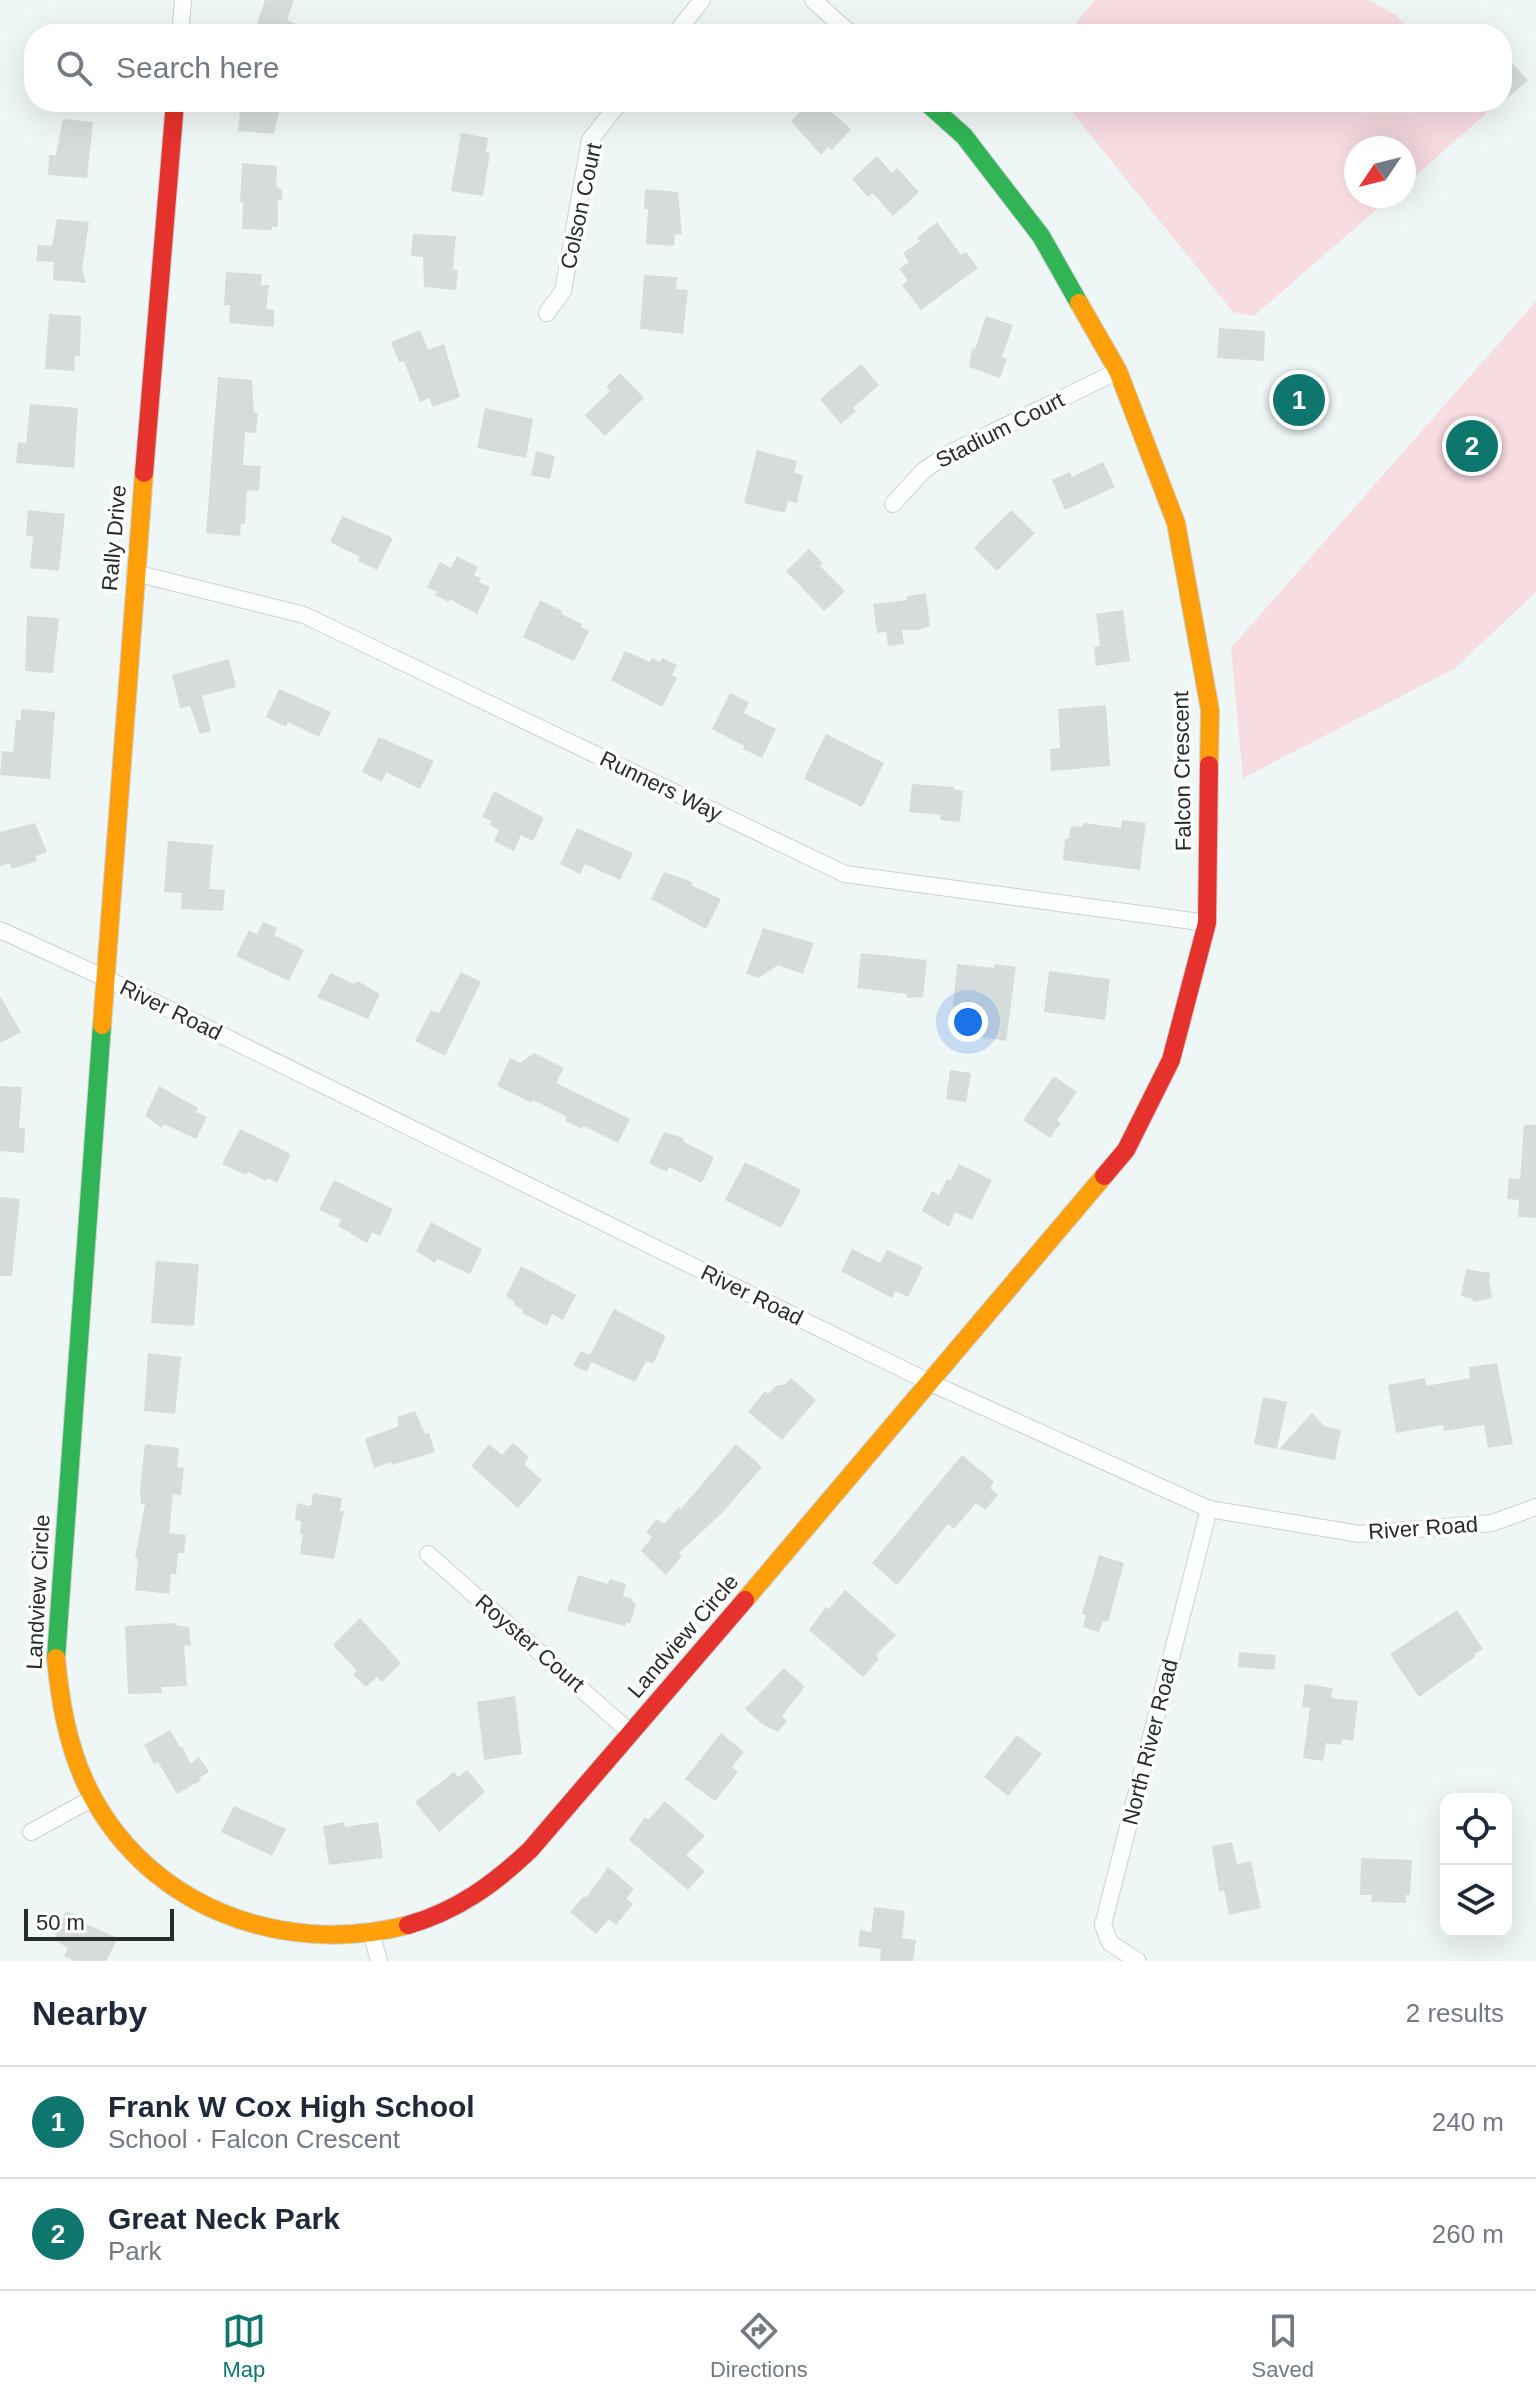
<!DOCTYPE html>
<html lang="en">
<head>
<meta charset="utf-8">
<style>
  :root { --surface:#fff; --page:#f2f2f3; --text:#1f2937; --muted:#747a83; --line:#e0e1e3; --accent:#0f766e }
  body { margin:0; font-family:Helvetica,sans-serif; background:var(--page); color:var(--text) }
  .controls { position:absolute; right:24px; bottom:24px; display:grid; overflow:hidden; border-radius:16px; box-shadow:0 8px 32px #0002 }
  .controls button { width:72px; height:72px; display:grid; place-items:center; padding:0; border:0; border-bottom:2px solid var(--line); background:var(--surface); color:var(--text); font:40px sans-serif }
  .compass { position:absolute; left:1344px; top:136px; width:72px; height:72px; border-radius:50%; background:var(--surface); box-shadow:0 8px 32px #0002; rotate:235deg }
  .scale { position:absolute; left:24px; bottom:20px; width:150px; box-sizing:border-box; padding-left:8px; border:4px solid #272c2c; border-top:0; font-size:22px; line-height:28px; white-space:nowrap; color:#272c2c; -webkit-text-stroke:6px #fff; paint-order:stroke }
  .you { position:absolute; left:968px; top:1022px; width:28px; height:28px; margin:-20px; border:6px solid #fff; border-radius:50%; background:#1a73e8; box-shadow:0 0 0 12px #1a73e833 }
  .badge { display:grid; place-items:center; width:52px; height:52px; border-radius:50%; background:var(--accent); color:#fff; font-size:26px; font-weight:700 }
  .pin { position:absolute; translate:-50% -50%; border:4px solid #fff; box-shadow:0 2px 8px #0006 }
  .list { margin:0; padding:0; list-style:none }
  h2 { display:flex; justify-content:space-between; align-items:center; height:104px; margin:0; padding:0 32px; font-size:34px }
  h2 small { font-size:26px; font-weight:400; color:var(--muted) }
  .list li { display:grid; grid-template-columns:52px 1fr auto; gap:24px; align-items:center; box-sizing:border-box; height:112px; padding:0 32px; border-top:2px solid var(--line) }
  .list b { display:block; font-size:30px; white-space:nowrap }
  .list p { margin:0; font-size:26px; white-space:nowrap; color:var(--muted) }
  .list em { font-size:26px; font-style:normal; color:var(--muted) }
  .icon { flex:none; width:44px; height:44px; fill:none; stroke:currentColor; stroke-width:2; stroke-linecap:round; stroke-linejoin:round }
  .map { position:relative; flex:none; width:1536px; height:1961px; overflow:hidden }
  .search { position:absolute; background:var(--surface); box-shadow:0 8px 32px #0002; left:24px; right:24px; top:24px; height:88px; display:flex; align-items:center; gap:20px; box-sizing:border-box; padding:0 28px; border-radius:32px; color:var(--muted); font-size:30px }
  .sheet { height:328px; background:var(--surface) }
  nav { display:flex; justify-content:space-around; align-items:center; box-sizing:border-box; height:112px; border-top:2px solid var(--line); background:var(--surface); font-size:22px; color:var(--muted) }
  nav a { display:grid; justify-items:center; gap:4px }
  nav .on { color:var(--accent) }
  .map>svg:first-child { display:block }
</style>
</head>
<body>
<div class="map">
<svg width="1536" height="1961" viewBox="0 0 1536 1961">
  <rect width="100%" height="100%" fill="#eff6f6"/>
  <g fill="#f7dce2">
    <path d="M1095 0H1370L1395 15 1416 34H1067Z"/>
    <path d="M1064 102H1483L1490 110 1404 186V148H1356V196H1392L1254 316 1233 312Z"/>
    <path d="M1536 301V592L1454 669 1243 778 1231 648Z"/>
  </g>
  <g fill="#d6dcdc">
    <path d="M265 0H294L287 20 319 34H254Z"/>
    <path d="M1502 52 1528 80 1502 103Z"/>
    <path d="M241 102H281L274 134 238 131Z"/>
    <path d="M809 102H820L851 129 832 150 829 147 821 155 791 121Z"/>
    <path d="M63 119 93 122 87 178 48 175 49 155H56Z"/>
    <path d="M461 133 488 138 486 152 490 153 483 196 451 191Z"/>
    <path d="M877 156 892 173 897 168 919 192 893 216 873 193 868 197 852 179Z"/>
    <path d="M242 163 277 166 276 186 282 190V199L278 201V227H272V230L242 229 243 202H240Z"/>
    <path d="M645 189 678 192 682 235 675 234 674 246 646 244 648 209H644Z"/>
    <path d="M57 219 89 222 82 269 86 283 53 280 54 262 36 261 38 245 52 246Z"/>
    <path d="M937 222 961 255 966 252 978 268 921 310 902 285 908 280 899 269 909 262 903 253 920 241 917 238Z"/>
    <path d="M413 234 456 236 453 270H458L456 290 424 287 423 257 411 256Z"/>
    <path d="M226 272 262 274 261 285H269L266 309 274 310V327L229 323 230 305H224Z"/>
    <path d="M644 275 677 277 676 289 688 290 683 334 640 329Z"/>
    <path d="M49 314 81 316 80 356H75L74 371 45 369Z"/>
    <path d="M986 316 1013 325 1002 357 1007 359 1000 378 969 367 972 348 975 349Z"/>
    <path d="M1219 328 1265 331 1264 361 1217 358Z"/>
    <path d="M420 330 428 350 444 344 460 397 433 407 429 398 420 402 404 361 399 362 391 342Z"/>
    <path d="M861 364 879 385 853 408 856 411 841 424 820 399Z"/>
    <path d="M620 373 644 398 605 436 585 415 610 391 606 387Z"/>
    <path d="M218 377 252 380 254 413H258L256 433 245 432 243 465 261 466 259 491 247 490 245 524 241 523 240 536 206 533Z"/>
    <path d="M30 404 78 408 74 468 16 463 18 442 26 443Z"/>
    <path d="M485 408 533 419 526 458 477 448Z"/>
    <path d="M757 450 797 461 794 473 803 475 797 503 788 501 785 513 744 503Z"/>
    <path d="M536 451 555 456 550 479 531 475Z"/>
    <path d="M1103 462 1115 487 1065 510 1052 480 1070 472 1072 477Z"/>
    <path d="M28 510 65 514 59 571 30 568 33 536H26Z"/>
    <path d="M1011 510 1035 533 997 571 974 548Z"/>
    <path d="M342 516 393 538 377 570 358 561 360 557 330 542Z"/>
    <path d="M809 549 823 563 820 566 845 591 824 611 786 571Z"/>
    <path d="M457 556 478 567 474 575 481 578 479 582 490 587 477 614 450 599 448 602 435 595 437 592 427 587 440 562 451 568Z"/>
    <path d="M926 593 930 626 919 630H902L904 644 888 646 886 632 877 633 873 604 907 600V596Z"/>
    <path d="M540 600 562 611 561 614 582 624 581 627 589 631 574 661 523 637Z"/>
    <path d="M1123 610 1130 661 1096 666 1094 647 1100 646 1096 614Z"/>
    <path d="M27 616 59 618 53 673 25 671Z"/>
    <path d="M625 651 650 662 652 658 660 662 662 658 677 665 672 675 677 678 662 707 611 680Z"/>
    <path d="M229 659 236 687 202 696 211 731 200 734 190 706 180 708 172 675Z"/>
    <path d="M279 689 331 712 319 737 288 722 286 727 266 717Z"/>
    <path d="M730 693 749 702 744 713 776 729 762 758 743 749 744 746 712 729Z"/>
    <path d="M1106 705 1110 766 1051 771 1050 749 1060 748 1058 709Z"/>
    <path d="M21 709 55 712 50 779 0 775 2 751 13 752 16 720H21Z"/>
    <path d="M826 734 884 763 862 807 804 779Z"/>
    <path d="M379 737 434 761 420 789 386 772 382 782 362 772Z"/>
    <path d="M912 784 954 787 953 789 963 791 960 822 940 820 941 815 909 812Z"/>
    <path d="M494 791 544 818 533 841 521 835 514 851 494 841 499 830 490 825 492 821 482 817Z"/>
    <path d="M1122 820 1146 823 1140 870 1063 860 1065 839H1069L1071 826 1081 827 1084 823 1121 828Z"/>
    <path d="M35 823 47 852 36 856 37 861 12 869 10 863 0 866V832Z"/>
    <path d="M577 828 633 853 620 880 585 864 580 874 560 864Z"/>
    <path d="M168 841 213 845 209 889 225 890 223 911 181 909 182 893 164 892Z"/>
    <path d="M664 872 692 882 691 885 721 899 706 929 651 899Z"/>
    <path d="M263 922 277 928 274 935 304 950 289 981 236 956 249 930 257 934Z"/>
    <path d="M763 928 814 943 803 974 778 965 759 978 746 974Z"/>
    <path d="M861 953 927 960 923 997 908 998 906 994 857 988Z"/>
    <path d="M957 964 994 968 995 964 1016 967 1006 1041 975 1036 978 1010 953 1007Z"/>
    <path d="M1049 971 1110 979 1105 1020 1044 1012Z"/>
    <path d="M461 972 481 982 445 1056 415 1041 431 1010 439 1013Z"/>
    <path d="M331 973 354 984 358 981 380 994 368 1019 317 997Z"/>
    <path d="M0 996 21 1032 0 1043Z"/>
    <path d="M534 1053 564 1068 556 1083 630 1119 618 1143 584 1126 582 1129 565 1121 567 1117 533 1100 532 1103 497 1086 510 1058 520 1063Z"/>
    <path d="M950 1070 971 1073 966 1102 946 1099Z"/>
    <path d="M1054 1076 1077 1092 1057 1120 1061 1123 1050 1138 1023 1120Z"/>
    <path d="M0 1086 22 1087 19 1128H25L24 1153 0 1151Z"/>
    <path d="M159 1086 198 1108 196 1112 207 1117 196 1139 164 1124 162 1128 145 1116Z"/>
    <path d="M1524 1125H1536V1218L1518 1217 1519 1200 1507 1199 1509 1178 1520 1179Z"/>
    <path d="M240 1129 291 1154 277 1183 268 1178 266 1181 248 1172 246 1175 222 1164Z"/>
    <path d="M664 1132 683 1138 684 1142 714 1157 702 1183 669 1167 667 1172 649 1163Z"/>
    <path d="M745 1162 801 1190 781 1228 725 1200Z"/>
    <path d="M959 1164 992 1180 972 1220 955 1212 949 1227 922 1211 932 1191 939 1195 947 1179 951 1180Z"/>
    <path d="M334 1180 393 1209 380 1236 372 1232 367 1243 338 1226 341 1220 319 1210Z"/>
    <path d="M0 1197 20 1199 12 1276H0Z"/>
    <path d="M431 1222 482 1249 470 1274 437 1259 435 1263 416 1251Z"/>
    <path d="M852 1249 880 1263 887 1250 923 1267 908 1297 895 1291 892 1298 841 1271Z"/>
    <path d="M156 1261 199 1264 194 1326 151 1323Z"/>
    <path d="M521 1266 576 1295 563 1320 552 1314 547 1326 522 1313 524 1310 514 1305 515 1302 506 1296Z"/>
    <path d="M1466 1269 1491 1273 1489 1281 1492 1298 1474 1302 1472 1299 1461 1296Z"/>
    <path d="M614 1309 666 1336 653 1364 646 1361 635 1382 591 1362 587 1372 573 1365 581 1351 590 1355Z"/>
    <path d="M148 1353 181 1357 175 1414 144 1411Z"/>
    <path d="M1497 1363 1513 1444 1488 1448 1484 1425 1444 1431 1443 1425 1396 1433 1388 1385 1425 1378 1426 1386 1470 1378 1469 1367Z"/>
    <path d="M791 1378 816 1400 782 1440 748 1412 765 1391 768 1394 776 1386 786 1384Z"/>
    <path d="M1263 1397 1287 1402 1277 1449 1254 1444Z"/>
    <path d="M415 1411 425 1434 429 1433 435 1452 392 1465 391 1462 374 1468 365 1439 399 1426 397 1417Z"/>
    <path d="M1312 1413 1324 1426 1341 1430 1335 1460 1279 1449Z"/>
    <path d="M513 1443 529 1457 524 1464 542 1480 518 1508 471 1466 489 1444 502 1455Z"/>
    <path d="M145 1444 179 1448 177 1467 184 1468 181 1495 173 1494 169 1533 186 1535 184 1553H178L176 1574H171L169 1594 135 1590 138 1559 135 1558 145 1504H141L140 1490Z"/>
    <path d="M736 1444 762 1467 723 1512 679 1553 682 1556 666 1575 641 1551 652 1537 646 1532 657 1519 664 1524 679 1507 681 1509Z"/>
    <path d="M962 1455 994 1482 990 1488 998 1495 985 1510 976 1503 954 1529 948 1524 897 1585 872 1563Z"/>
    <path d="M313 1493 342 1498 340 1511H344L334 1559 300 1554 303 1534H300L301 1521 295 1520 297 1503 311 1506Z"/>
    <path d="M1099 1555 1124 1563 1108 1622 1103 1621 1099 1632 1083 1627 1086 1615 1082 1614Z"/>
    <path d="M578 1575 608 1584 610 1579 626 1584 623 1596 633 1599 632 1602 636 1603 630 1624 626 1622 625 1626 567 1611Z"/>
    <path d="M845 1590 896 1635 876 1655 879 1659 863 1677 809 1630 826 1607 829 1609Z"/>
    <path d="M1457 1610 1483 1649 1474 1654 1476 1656 1419 1697 1390 1654Z"/>
    <path d="M360 1618 401 1663 382 1682 377 1677 366 1687 353 1674 357 1671 333 1645Z"/>
    <path d="M175 1623V1625L189 1627 191 1645 184 1646 187 1686 161 1687 162 1693 128 1694 125 1626Z"/>
    <path d="M1239 1652 1276 1655 1274 1670 1238 1667Z"/>
    <path d="M784 1668 805 1687 782 1716 787 1721 778 1732 762 1724 745 1709Z"/>
    <path d="M1305 1684 1333 1688 1331 1698 1358 1701 1353 1741 1342 1739 1341 1745 1326 1743 1323 1761 1303 1758 1310 1708 1302 1707Z"/>
    <path d="M515 1696 522 1754 484 1760 477 1702Z"/>
    <path d="M170 1730 180 1747H183L190 1764 199 1757 209 1772 199 1778 201 1780 177 1794 158 1762 154 1764 144 1745Z"/>
    <path d="M721 1733 744 1752 732 1767 738 1772 715 1801 685 1779Z"/>
    <path d="M1017 1735 1042 1754 1008 1796 984 1777Z"/>
    <path d="M467 1770 484 1790V1793L439 1832 415 1802 454 1772 458 1777Z"/>
    <path d="M665 1801 705 1836 686 1855 705 1871 688 1890 629 1840 645 1817 648 1820Z"/>
    <path d="M234 1806 286 1829 272 1856 221 1832Z"/>
    <path d="M344 1822 345 1827 378 1822 383 1858 329 1865 323 1826Z"/>
    <path d="M1232 1842 1237 1864 1251 1861 1261 1908 1229 1915 1224 1890 1219 1892 1212 1846Z"/>
    <path d="M1361 1858 1412 1860 1410 1895H1406V1903L1371 1902 1372 1895H1360Z"/>
    <path d="M608 1867 634 1889 626 1898 633 1904 616 1925 609 1919 596 1934 570 1912 584 1896 586 1898Z"/>
    <path d="M874 1907 905 1911 902 1938 916 1940 913 1961H880L881 1949 858 1946 860 1930 871 1932Z"/>
    <path d="M66 1911 83 1919 81 1922 118 1938 106 1961H74L64 1956 68 1948 54 1940Z"/>
  </g>
  <g fill="none" stroke-linecap="round" stroke-linejoin="round">
    <g stroke="#cbd1d1" stroke-width="18">
      <g id="street">
        <path d="M813 0 851 34"/>
        <path d="M180 34 183 0"/>
        <path d="M675 34 702 0"/>
        <path d="M547 313 563 291 590 140 620 102"/>
        <path d="M893 504 923 471 946 455 1118 371"/>
        <path d="M135 573 304 615 845 874 1207 923"/>
        <path d="M0 930 105 978 931 1383 1209 1509 1360 1534 1492 1523 1536 1507"/>
        <path d="M428 1554 631 1733"/>
        <path d="M31 1832 93 1798"/>
        <path d="M371 1932 379 1961"/>
        <path d="M1138 1961 1110 1943 1103 1925 1209 1509"/>
      </g>
    </g>
    <g stroke="#cbd1d1" stroke-width="20">
      <g id="fast">
        <path d="M926 102 964 136 1041 236 1079 303"/>
        <path d="M56 1658 102 1025"/>
      </g>
    </g>
    <g stroke="#cbd1d1" stroke-width="20">
      <g id="slow">
        <path d="M1079 303 1118 371 1176 523 1210 710 1209 765"/>
        <path d="M102 1025 144 473"/>
        <path d="M745 1600 1104 1176"/>
        <path d="M56 1658C60 1701 67 1742 85 1782 142 1905 280 1958 408 1925"/>
      </g>
    </g>
    <g stroke="#cbd1d1" stroke-width="20">
      <g id="jam">
        <path d="M144 473 175 102"/>
        <path d="M1104 1176 1126 1150 1171 1060 1207 923 1209 765"/>
        <path d="M408 1925C457 1911 494 1884 530 1850L745 1600"/>
      </g>
    </g>
    <use href="#street" stroke="#fdfefe" stroke-width="16"/>
    <use href="#fast" stroke="#30b455" stroke-width="18"/>
    <use href="#slow" stroke="#ff9f0a" stroke-width="18"/>
    <use href="#jam" stroke="#e5322d" stroke-width="18"/>
  </g>
  <g text-anchor="middle" dominant-baseline="central" stroke-width="7" stroke-linejoin="round" paint-order="stroke">
    <g font-size="22" fill="#272c2c" stroke="#fff">
      <text transform="translate(581 206) rotate(-78)">Colson Court</text>
      <text transform="translate(1000 430) rotate(-27)">Stadium Court</text>
      <text transform="translate(114 538) rotate(-85)">Rally Drive</text>
      <text transform="translate(1182 771) rotate(-91)">Falcon Crescent</text>
      <text transform="translate(661 786) rotate(26)">Runners Way</text>
      <text transform="translate(171 1010) rotate(26)">River Road</text>
      <text transform="translate(752 1295) rotate(26)">River Road</text>
      <text transform="translate(1423 1528) rotate(-4)">River Road</text>
      <text transform="translate(38 1592) rotate(-87)">Landview Circle</text>
      <text transform="translate(683 1636) rotate(-49)">Landview Circle</text>
      <text transform="translate(530 1643) rotate(41)">Royster Court</text>
      <text transform="translate(1150 1742) rotate(-76)">North River Road</text>
    </g>
  </g>
</svg>
<div class="controls">
<button><svg class="icon" aria-label="locate" viewBox="0 0 24 24"><circle cx="12" cy="12" r="6"/><path d="M12 2v4M12 18v4M2 12h4M18 12h4"/></svg></button>
<button><svg class="icon" aria-label="layers" viewBox="0 0 24 24"><path d="M12 4l9 5-9 5-9-5zM3 14l9 5 9-5"/></svg></button>
</div>
<svg class="compass" viewBox="-18 -18 36 36"><path d="M0-13l5 13h-10z" fill="#e53935"/><path d="M0 13l5-13h-10z" fill="#747a83"/></svg>
<div class="scale">50 m</div>
<div class="you"></div>
<div class="pin badge" style="left:1299px;top:400px">1</div>
<div class="pin badge" style="left:1472px;top:446px">2</div>
<div class="search"><svg class="icon" aria-label="search" viewBox="0 0 24 24"><circle cx="10" cy="10" r="6"/><path d="M15 15l6 6"/></svg>Search here</div>
</div>
<section class="sheet">
<h2>Nearby<small>2 results</small></h2>
<ul class="list">
<li><span class="badge">1</span><div><b>Frank W Cox High School</b><p>School · Falcon Crescent</p></div><em>240 m</em></li>
<li><span class="badge">2</span><div><b>Great Neck Park</b><p>Park</p></div><em>260 m</em></li>
</ul>
</section>
<nav>
<a class="on"><svg class="icon" aria-label="map" viewBox="0 0 24 24"><path d="M3 6l6-2 6 2 6-2v14l-6 2-6-2-6 2zM9 4v14M15 6v14"/></svg>Map</a>
<a><svg class="icon" aria-label="directions" viewBox="0 0 24 24"><path d="M12 3l9 9-9 9-9-9zM9 14v-3h6M13 9l2 2-2 2"/></svg>Directions</a>
<a><svg class="icon" aria-label="saved" viewBox="0 0 24 24"><path d="M7 4h10v16l-5-4-5 4z"/></svg>Saved</a>
</nav>
</body>
</html>
